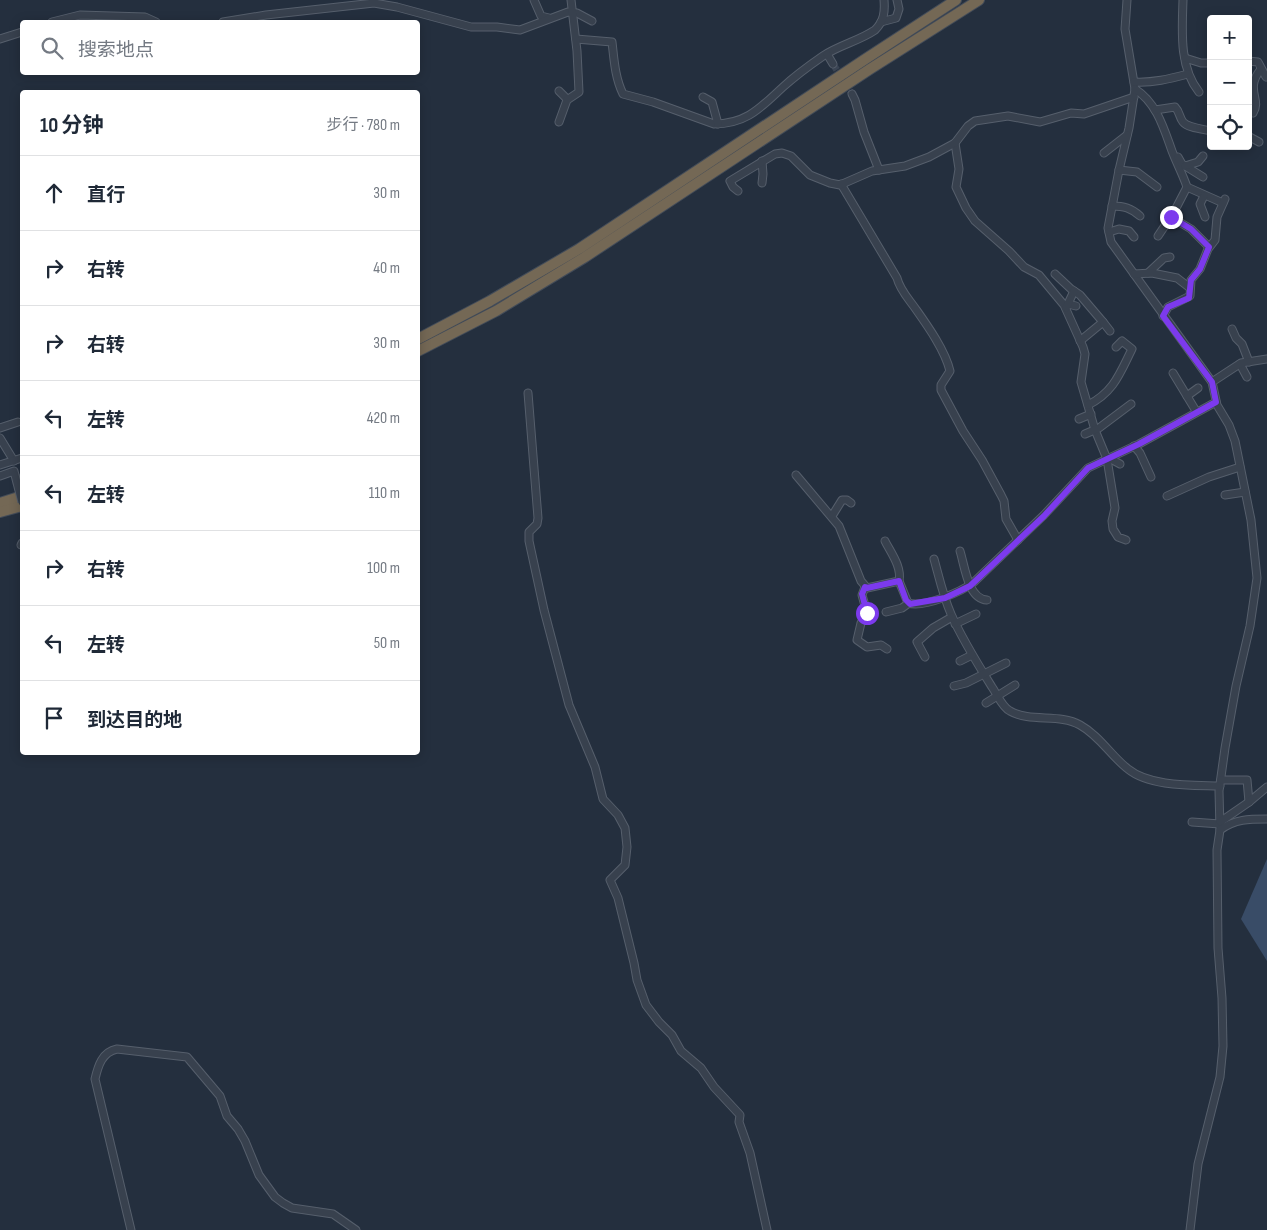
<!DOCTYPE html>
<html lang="zh">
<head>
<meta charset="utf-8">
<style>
  :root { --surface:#fff; --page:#f6f6f7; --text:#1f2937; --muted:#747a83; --line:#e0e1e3 }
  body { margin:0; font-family:"Sofia Sans Condensed","Noto Sans SC",sans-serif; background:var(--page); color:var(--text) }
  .controls { position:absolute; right:15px; top:15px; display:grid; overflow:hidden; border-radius:5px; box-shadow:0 2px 12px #0003 }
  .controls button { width:45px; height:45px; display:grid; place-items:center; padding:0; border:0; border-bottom:1px solid var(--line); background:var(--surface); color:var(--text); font:25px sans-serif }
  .stop { position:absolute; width:15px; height:15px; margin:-11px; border:4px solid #7c3aed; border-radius:50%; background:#fff }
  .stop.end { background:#7c3aed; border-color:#fff; box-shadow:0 1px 5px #0008 }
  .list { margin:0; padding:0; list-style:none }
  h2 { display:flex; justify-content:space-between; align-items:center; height:65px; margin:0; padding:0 20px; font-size:21px }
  h2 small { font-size:16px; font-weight:400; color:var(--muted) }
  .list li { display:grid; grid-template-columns:32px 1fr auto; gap:15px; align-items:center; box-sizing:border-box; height:75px; padding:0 20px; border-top:1px solid var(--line) }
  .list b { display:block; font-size:19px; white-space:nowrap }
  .list em { font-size:16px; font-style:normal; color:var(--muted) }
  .icon { flex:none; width:28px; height:28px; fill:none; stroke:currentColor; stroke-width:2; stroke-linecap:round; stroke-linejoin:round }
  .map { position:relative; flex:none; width:1267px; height:1230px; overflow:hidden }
  .search { position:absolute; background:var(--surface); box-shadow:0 2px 12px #0003; left:20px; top:20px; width:400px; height:55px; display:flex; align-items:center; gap:12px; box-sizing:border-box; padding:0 18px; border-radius:5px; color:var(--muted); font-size:19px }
  .panel { position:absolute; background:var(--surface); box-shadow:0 2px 12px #0003; left:20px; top:90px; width:400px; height:665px; border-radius:5px }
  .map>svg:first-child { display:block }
</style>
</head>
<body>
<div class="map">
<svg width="1267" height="1230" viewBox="0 0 1267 1230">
  <rect width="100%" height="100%" fill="#242f3e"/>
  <path fill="#394c67" d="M1267 859V961L1241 919Z"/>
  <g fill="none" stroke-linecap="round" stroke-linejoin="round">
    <path stroke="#3a4453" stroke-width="7" stroke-dasharray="7 3.5" stroke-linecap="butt" d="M833 64 852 94"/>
    <g stroke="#565f6c" stroke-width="9">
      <g id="minor">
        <path d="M534 0 541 16 549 18"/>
        <path d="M1127 0 1125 29 1135 89 1129 128 1119 170 1108 228 1111 242 1212 382 1217 405 1229 425 1235 441 1251 520 1257 578 1250 626 1236 686 1225 748 1219 791 1220 830"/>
        <path d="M1183 0C1182 31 1179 67 1199 92"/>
        <path d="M52 22 80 15 145 17 156 22"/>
        <path d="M223 22 266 15 374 3 397 7 471 27H497L520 30 568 12 577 13 592 21"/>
        <path d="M881 22 896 18 899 9 897 0"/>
        <path d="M0 39 22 32"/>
        <path d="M576 39 612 42C614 59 615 78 623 94L653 102 714 124C747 124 761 107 783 87 795 76 810 65 823 56 839 45 859 41 875 30 884 21 885 12 884 0"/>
        <path d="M827 54 833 64"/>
        <path d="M1185 58 1201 63H1211"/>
        <path d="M1248 61 1258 62 1266 77"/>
        <path d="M1134 82C1153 83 1169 79 1188 74"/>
        <path d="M1135 89C1157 103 1164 129 1172 151 1177 164 1183 175 1187 187L1174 212 1158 236"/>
        <path d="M559 91 567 99"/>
        <path d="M852 94 855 100 864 132 879 170"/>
        <path d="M703 97 712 102 718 124"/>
        <path d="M1155 110 1175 107C1180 112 1179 117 1183 122 1188 128 1203 129 1211 131"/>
        <path d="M1253 113C1262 99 1244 90 1261 69"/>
        <path d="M559 122 567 100 579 92 577 51 571 0"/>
        <path d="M1248 136 1259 142"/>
        <path d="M955 143 959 169 956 187 966 208 975 221 1009 251 1024 267 1039 275 1064 305 1083 347 1085 354 1081 382 1095 430 1107 459 1115 508 1112 521 1113 529 1118 537 1126 540"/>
        <path d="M1104 153 1127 135"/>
        <path d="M1178 157 1182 164 1203 177"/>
        <path d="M762 161 763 174 762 183"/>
        <path d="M1185 166 1198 162 1203 156"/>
        <path d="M1119 170 1137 172 1157 187"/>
        <path d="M841 184 897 278C900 290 908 298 915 308 927 325 945 350 950 371L941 385V390L963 431 982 460 1001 495 1004 501 1006 519 1018 540"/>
        <path d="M1187 187 1223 203"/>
        <path d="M738 191 733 187 730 181 775 154 782 153 791 156 810 175 830 183 840 185 872 171 905 166 929 157 955 143 968 126 975 121 1008 116 1040 122 1071 113 1084 114 1134 97"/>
        <path d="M1204 196 1200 204 1205 217"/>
        <path d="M1112 206C1124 206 1131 208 1140 216"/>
        <path d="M1171 217 1191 229 1209 247"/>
        <path d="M1109 232 1119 229 1129 231 1134 237"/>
        <path d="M1148 273 1164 258 1170 257"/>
        <path d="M1055 274 1071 289 1080 295 1103 322 1080 341"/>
        <path d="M1134 274 1152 273 1177 278 1190 288"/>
        <path d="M1068 304 1076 306"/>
        <path d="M1066 308 1074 291"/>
        <path d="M1163 316 1168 307 1190 296 1191 280 1200 269 1208 249 1215 240 1217 217 1225 199"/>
        <path d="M1103 322 1110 331"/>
        <path d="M1232 329 1236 338 1242 344 1249 362"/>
        <path d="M1240 364 1247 377"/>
        <path d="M1173 373 1196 411"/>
        <path d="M1212 382 1241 363 1267 359"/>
        <path d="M528 393 538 518 537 524 529 532V541L544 610 569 705 595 767 603 799 618 815 625 828 627 847 625 865 610 880 618 898 634 963 637 980 646 1005 659 1022 672 1035 681 1051 701 1068 714 1087 740 1115 739 1122 750 1153 767 1230"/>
        <path d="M1187 396 1198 388"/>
        <path d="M1088 405C1114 392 1120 373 1132 349L1122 341 1116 347"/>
        <path d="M1079 419 1091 414"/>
        <path d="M0 428 18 422"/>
        <path d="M1085 434 1099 428 1131 404"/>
        <path d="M0 438 14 461"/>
        <path d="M1134 446 1140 453 1151 477"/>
        <path d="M1109 458 1120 464"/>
        <path d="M0 465 22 458"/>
        <path d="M796 475 839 526 861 581 867 588 899 581 908 603C924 608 961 592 974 582L1044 515 1088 468 1139 444 1216 402"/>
        <path d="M0 476 14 471 15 475"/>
        <path d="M1225 495 1245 492"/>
        <path d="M1167 496 1209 477 1240 467"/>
        <path d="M832 516 842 500H847L851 503"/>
        <path d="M885 541C891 553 902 567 899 581"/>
        <path d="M21 545 22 543"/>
        <path d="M960 551C965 567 968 599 987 600"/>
        <path d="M934 559C939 577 943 596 951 614 962 639 977 663 992 687 997 694 1002 707 1010 711 1031 723 1059 713 1080 725 1100 736 1111 756 1128 769 1150 787 1193 785 1220 786"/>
        <path d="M865 587 862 595 867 613 861 623 857 640 867 647 881 645 887 649"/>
        <path d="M886 612 902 608 909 603"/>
        <path d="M955 624 976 614"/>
        <path d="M925 657 917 642 933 628 952 617"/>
        <path d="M960 661 972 655"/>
        <path d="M954 686 966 683 1006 663"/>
        <path d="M986 703 1015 685"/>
        <path d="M1221 780H1247L1249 802"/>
        <path d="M1192 822 1220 824"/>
        <path d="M1220 822 1249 802 1267 787"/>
        <path d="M131 1230 95 1079C98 1066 102 1052 117 1049L187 1057 220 1096 227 1116 238 1129 245 1141 259 1175 275 1197 283 1203 292 1208 333 1214 356 1230"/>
        <path d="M1190 1230 1198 1164 1220 1077 1223 1046 1222 998 1218 948 1217 850 1220 830C1235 819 1249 819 1267 819"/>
      </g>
    </g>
    <g stroke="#434c59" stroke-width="12">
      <g id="highway">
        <path d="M418 339 490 301 579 249 864 60 956 0"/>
        <path d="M418 351 496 311 585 257 870 69 979 0"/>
        <path d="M0 503 22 496"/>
        <path d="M0 512 22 506"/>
      </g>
    </g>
    <use href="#minor" stroke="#38414e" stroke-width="7"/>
    <use href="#highway" stroke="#746855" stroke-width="10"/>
    <g stroke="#565f6c" stroke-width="9" stroke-linecap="butt">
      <path id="minor-bridge" d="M15 475 22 502"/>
    </g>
    <use href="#minor-bridge" stroke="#38414e" stroke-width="7"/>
  </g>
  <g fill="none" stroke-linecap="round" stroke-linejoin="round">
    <path stroke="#7c3aed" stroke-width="6" d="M867 613 862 594 865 587 867 588 899 581 906 600 910 604 945 598 970 586 1044 516 1088 468 1139 444 1216 402 1212 382 1163 316 1168 307 1189 298 1191 280 1200 269 1209 247 1191 229 1171 217"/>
  </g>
</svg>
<div class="controls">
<button>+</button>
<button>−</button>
<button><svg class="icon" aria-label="locate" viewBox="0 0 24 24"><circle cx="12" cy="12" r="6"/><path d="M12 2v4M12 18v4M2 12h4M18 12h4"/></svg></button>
</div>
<div class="stop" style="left:867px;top:613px"></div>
<div class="stop end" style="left:1171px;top:217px"></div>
<div class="search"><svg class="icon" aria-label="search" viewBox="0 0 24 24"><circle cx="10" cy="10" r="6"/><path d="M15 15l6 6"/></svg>搜索地点</div>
<section class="panel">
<h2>10 分钟<small>步行 · 780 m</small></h2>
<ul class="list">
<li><svg class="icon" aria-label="ahead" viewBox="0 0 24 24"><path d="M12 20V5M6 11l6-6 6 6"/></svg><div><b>直行</b></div><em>30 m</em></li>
<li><svg class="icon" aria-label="right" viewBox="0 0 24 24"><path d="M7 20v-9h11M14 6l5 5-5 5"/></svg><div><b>右转</b></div><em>40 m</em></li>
<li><svg class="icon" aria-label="right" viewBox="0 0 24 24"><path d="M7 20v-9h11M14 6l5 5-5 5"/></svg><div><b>右转</b></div><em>30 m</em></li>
<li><svg class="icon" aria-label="left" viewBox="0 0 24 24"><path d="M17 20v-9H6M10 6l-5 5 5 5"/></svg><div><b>左转</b></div><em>420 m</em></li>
<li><svg class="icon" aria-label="left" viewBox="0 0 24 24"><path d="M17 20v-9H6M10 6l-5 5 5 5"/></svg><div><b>左转</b></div><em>110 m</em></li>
<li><svg class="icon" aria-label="right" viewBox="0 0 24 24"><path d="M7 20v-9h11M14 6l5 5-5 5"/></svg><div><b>右转</b></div><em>100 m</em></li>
<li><svg class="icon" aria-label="left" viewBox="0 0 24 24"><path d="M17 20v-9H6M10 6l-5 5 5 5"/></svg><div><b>左转</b></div><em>50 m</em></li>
<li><svg class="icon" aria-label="arrive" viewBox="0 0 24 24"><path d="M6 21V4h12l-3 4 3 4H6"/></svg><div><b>到达目的地</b></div></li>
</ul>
</section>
</div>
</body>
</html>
